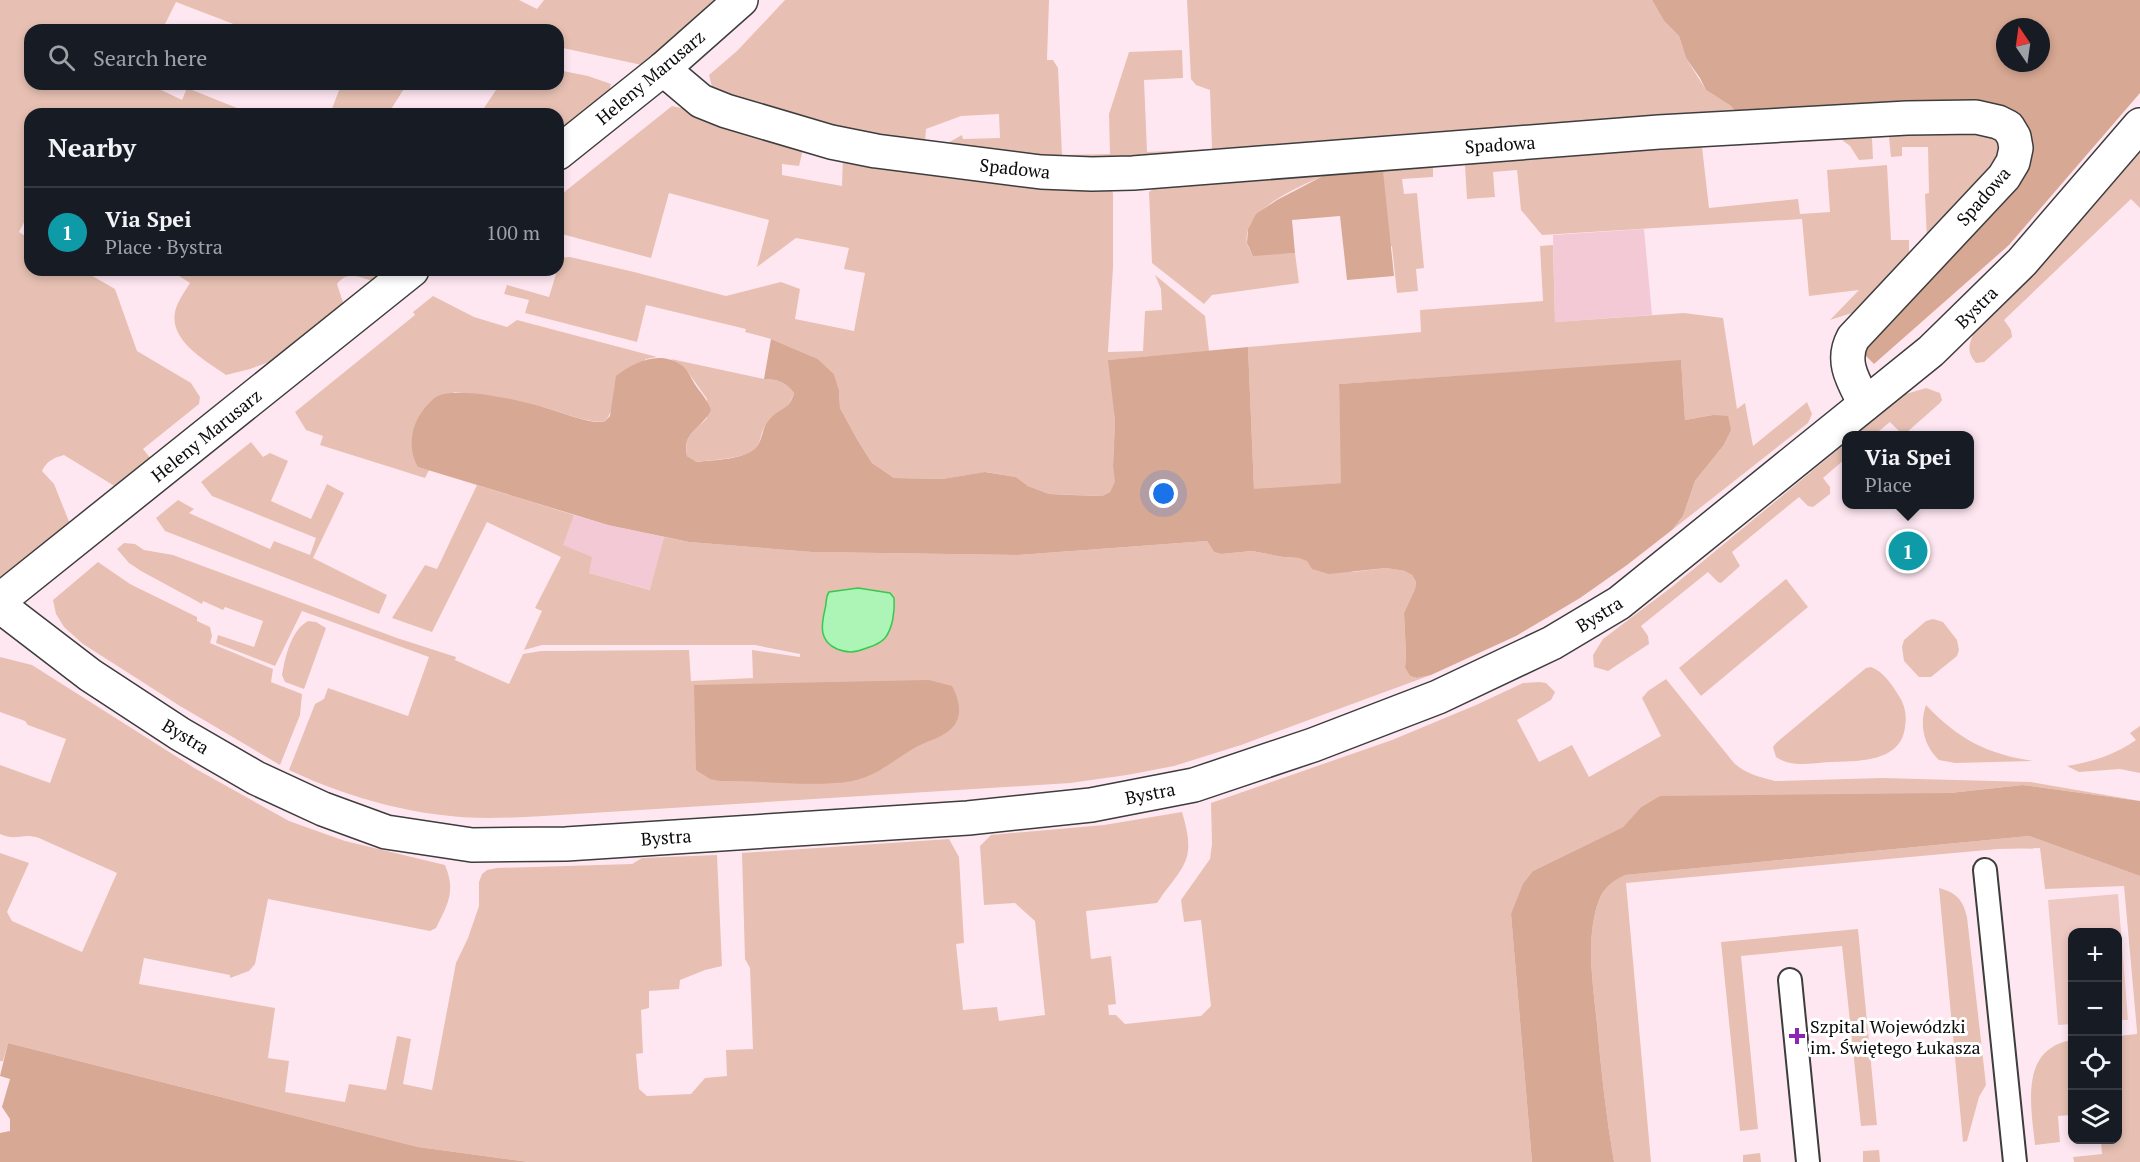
<!DOCTYPE html>
<html lang="en">
<head>
<meta charset="utf-8">
<style>
  :root { --surface:#171b24; --page:#242831; --text:#f1f3f6; --muted:#9ea1a6; --line:#363941; --accent:#b45309 }
  body { margin:0; font-family:"PT Serif",serif; background:var(--page); color:var(--text) }
  .controls { position:absolute; right:18px; bottom:18px; display:grid; overflow:hidden; border-radius:12px; box-shadow:0 3px 9px #0003 }
  .controls button { width:54px; height:54px; display:grid; place-items:center; padding:0; border:0; border-bottom:2px solid var(--line); background:var(--surface); color:var(--text); font:30px sans-serif }
  .compass { position:absolute; left:1996px; top:18px; width:54px; height:54px; border-radius:50%; background:var(--surface); box-shadow:0 3px 9px #0003; rotate:347deg }
  .you { position:absolute; left:1164px; top:494px; width:21px; height:21px; margin:-15px; border:4px solid #fff; border-radius:50%; background:#1a73e8; box-shadow:0 0 0 9px #1a73e833 }
  .badge { display:grid; place-items:center; width:39px; height:39px; border-radius:50%; background:var(--accent); color:#fff; font-size:20px; font-weight:700 }
  .pin { position:absolute; translate:-50% -50%; border:3px solid #fff; box-shadow:0 2px 6px #0006 }
  .popup { position:absolute; left:1842px; top:431px; width:132px; height:78px; box-sizing:border-box; display:grid; place-content:center; border-radius:12px; background:var(--surface); filter:drop-shadow(0 2px 4px #0005); font-size:20px; white-space:nowrap; color:var(--muted) }
  .popup b { font-size:22px; color:var(--text) }
  .popup::after { content:''; position:absolute; left:50%; top:100%; margin-left:-12px; border:12px solid transparent; border-top-color:var(--surface) }
  .list { margin:0; padding:0; list-style:none }
  h2 { display:flex; justify-content:space-between; align-items:center; height:78px; margin:0; padding:0 24px; font-size:26px }
  h2 small { font-size:20px; font-weight:400; color:var(--muted) }
  .list li { display:grid; grid-template-columns:39px 1fr auto; gap:18px; align-items:center; box-sizing:border-box; height:90px; padding:0 24px; border-top:2px solid var(--line) }
  .list b { display:block; font-size:22px; white-space:nowrap }
  .list p { margin:0; font-size:20px; white-space:nowrap; color:var(--muted) }
  .list em { font-size:20px; font-style:normal; color:var(--muted) }
  .icon { flex:none; width:33px; height:33px; fill:none; stroke:currentColor; stroke-width:2; stroke-linecap:round; stroke-linejoin:round }
  .map { position:relative; flex:none; width:2140px; height:1162px; overflow:hidden }
  .search { position:absolute; background:var(--surface); box-shadow:0 3px 9px #0003; left:24px; top:24px; width:540px; height:66px; display:flex; align-items:center; gap:15px; box-sizing:border-box; padding:0 21px; border-radius:18px; color:var(--muted); font-size:22px }
  .panel { position:absolute; background:var(--surface); box-shadow:0 3px 9px #0003; left:24px; top:108px; width:540px; height:168px; border-radius:18px }
  .map>svg:first-child { display:block }
</style>
</head>
<body>
<div class="map">
<svg width="2140" height="1162" viewBox="0 0 2140 1162">
  <rect width="100%" height="100%" fill="#ffe7f1"/>
  <g fill="#f3c9d6">
    <path d="M1644 229 1652 315 1555 322 1553 235Z"/>
    <path d="M574 515 608 525 664 537 651 590 589 573 562 545Z"/>
  </g>
  <g fill="#e7c0b3">
    <path d="M0 0H519L537 9 544 0H716L642 65 558 47V30H474L443 24 439 30H249L176 2 162 30H30V84H158L157 88 182 100 187 88 252 114H30V211L19 232 30 239V270H82L115 289 137 351 191 383 200 397 199 404 143 449 151 459 116 487 64 455C53 458 47 461 42 471L54 484 70 524 0 579Z"/>
    <path d="M785 0H1049L1047 60H1053L1058 68 1062 155 1110 154 1109 114 1129 52 1182 50 1183 78 1144 80 1147 152 1212 149 1210 90 1196 85 1191 79 1187 0H1652L1664 21 1679 36 1686 58 1706 90 1731 106 1740 117 1059 163 946 144 962 135 963 139 1000 138 999 114 961 116 926 129 925 142 923 146 715 99 709 75 737 51Z"/>
    <path d="M558 70 588 76 611 84 609 92 558 134V114H480L500 84H558Z"/>
    <path d="M340 84H407L388 114H330L341 85Z"/>
    <path d="M672 106 699 112 804 145 799 166 782 164V175L842 186 843 154 1108 185 1113 193V267L1108 352 1143 351 1145 311 1162 310 1161 289 1155 275 1205 316 1209 351 1109 360 1115 421 1113 466 1116 482 1110 492 1102 496 1049 494 1028 486 1016 477 986 472 942 479 894 478 872 463 858 441 840 408 839 390 834 374 818 359 771 339 745 332 746 329 646 305 637 342 525 313 529 300 504 294 507 285 549 297 556 274 541 270H558V258L570 257 634 272 726 296 781 282 800 289 795 319 854 331 865 273 844 269 849 248 796 238 757 267 769 220 669 193 651 258 558 233V197Z"/>
    <path d="M1952 124 2001 136 2005 158 1927 241 1925 194 1929 193 1928 147H1902V156L1891 157 1889 137 1872 138 1873 159 1859 160 1850 146 1842 140 1702 147 1709 208 1798 199 1800 214 1830 212 1827 170 1887 165 1891 240H1909V254L1887 278 1881 291 1858 311 1830 320 1859 290 1809 296 1802 219 1542 235 1521 210 1517 170 1493 172 1495 197 1467 199 1465 165 1469 156Z"/>
    <path d="M2140 152V208L2131 199 2004 320 2011 330 2012 337 1984 362 1976 363C1967 353 1968 345 1974 333L2041 266Z"/>
    <path d="M1428 159 1433 167V177L1402 179 1404 194 1417 193 1424 268 1416 269 1418 291 1397 293 1392 247 1323 176C1299 187 1241 210 1247 243 1248 247 1251 252 1253 255L1295 253 1299 283 1212 295 1204 304 1152 263 1149 192 1164 181Z"/>
    <path d="M1553 245 1555 322 1684 313 1723 318 1737 409 1745 403 1753 446 1807 402 1812 414 1808 423 1672 530 1683 516 1695 481 1723 446 1713 415 1685 420 1681 361 1339 384 1342 483 1254 490 1248 347 1421 332 1420 310 1543 301 1540 246Z"/>
    <path d="M170 270H386L373 281C359 277 347 270 337 284L344 305 277 359 250 369 226 375C203 359 162 337 178 303 181 296 186 290 190 283Z"/>
    <path d="M433 296 474 317 507 327 517 320 657 357 646 359 614 388C614 401 613 413 604 422 584 422 565 413 546 408 516 400 485 395 454 392L418 467 429 470 425 478 320 445 323 436 306 430 295 412 415 315 413 312Z"/>
    <path d="M671 359 764 379C777 379 786 382 794 393 790 408 777 414 767 424 760 430 762 442 755 449 746 459 709 460 695 462L687 456C683 435 694 432 707 418V399L685 368Z"/>
    <path d="M1926 388 1940 393 1942 400 1940 403 1906 433 1900 432 1890 422 1874 435H1855L1906 394Z"/>
    <path d="M251 442 263 457 270 453 288 461 271 501 311 519 327 484 344 493 313 558 387 595 379 614 165 531 156 518 178 500 194 509 189 513 270 549 274 541 310 555 316 538 212 496 201 482Z"/>
    <path d="M1846 443V458L1823 478 1830 487V494L1813 507 1808 506 1799 497 1732 552 1740 566 1721 583 1718 582 1708 572 1641 626 1648 636 1649 644 1608 671 1594 667 1593 655 1603 639 1673 586Z"/>
    <path d="M477 485 574 515 563 545 592 557 589 573 650 590 664 537 689 542 812 552 1018 555 1207 541 1214 552 1221 554 1252 551 1283 557 1299 558 1353 572 1386 568 1406 571 1412 575 1416 582 1415 589 1404 613 1406 655 1405 668 1410 676 1417 678 1431 675 1241 745 1174 766 1127 775 1070 783 544 816C525 817 507 818 489 818 420 818 351 799 289 770L315 704 324 699 328 688 408 716 429 657 302 611 275 666 216 643 218 635 254 647 263 621 225 607 223 610 203 601 202 604 141 571 129 563 117 549 124 543 135 544 144 550 173 555 397 638 456 657 455 660 509 684 523 654 541 651 689 650 691 681 753 678 752 650 800 657V654L755 645H542L524 650 542 611 535 608 561 557 487 522 432 632 392 618 425 565 437 569Z"/>
    <path d="M98 562 130 584 197 617V621L210 627 212 636 210 643 273 669 271 682 302 694 300 715 280 765 180 706 83 644 64 627 56 614 53 600Z"/>
    <path d="M1786 579 1808 607 1701 696 1679 668Z"/>
    <path d="M1933 619 1943 622 1957 640 1959 650 1957 656 1931 677H1919L1904 661 1902 647 1904 640 1926 621Z"/>
    <path d="M308 621 316 622 326 628 304 689 285 682 282 675C285 657 291 630 308 621Z"/>
    <path d="M0 657 32 665 196 769 289 821 345 841 445 865C456 891 448 904 436 928L430 931 268 899 255 964 249 971 230 978V975L144 958 139 984 275 1008 268 1058 289 1061 285 1092 345 1102 349 1084 386 1090 397 1036 411 1039 403 1084 432 1090 456 963 468 938 479 906V882L482 874 487 870 497 868 632 864 642 858 717 855 722 966 705 970 680 980 679 989 649 991V1008L641 1010 643 1053 636 1054 639 1089 647 1096 691 1094 705 1078 727 1076 726 1050 753 1049 750 968 745 959 742 853 949 839 959 857 964 943 956 944 963 1010 997 1007 999 1021 1045 1015 1035 921 1015 903 984 905 980 846 991 835 1104 825 1182 812C1197 862 1184 864 1157 903L1086 911 1091 959 1111 956 1116 1004 1108 1005 1109 1015H1116L1125 1024 1201 1016 1211 1006 1201 920 1184 922 1181 900 1210 859 1212 844 1211 803 1392 740 1476 705 1523 683 1539 682 1546 683 1555 692 1551 700 1517 720 1539 762 1572 745 1589 777 1661 736 1642 698 1648 691 1666 679 1734 763C1746 774 1760 777 1775 781L1882 778 2031 782 2140 801 2023 785 1950 793 1640 808 1623 827 1533 871 1511 914 1532 1162H529L418 1147 8 1043 3 1061H0V853L29 863 7 912 12 921 82 952 117 873 39 838C20 832 18 842 0 834V765L50 783 66 739 28 725 25 721 0 712Z"/>
    <path d="M1871 667C1884 672 1892 685 1899 696 1905 705 1907 716 1905 727 1901 763 1857 761 1830 762 1812 763 1791 768 1776 757L1773 747 1776 743 1866 668Z"/>
    <path d="M1926 705C1958 739 1987 754 2033 761L1955 763 1939 760C1924 746 1919 725 1926 705Z"/>
    <path d="M2140 726V773L2120 769 2079 772 2067 766C2091 762 2115 755 2136 740L2130 733Z"/>
    <path d="M2029 836 2140 876V1162H2074L2073 1157 2102 1154 2101 1140H2118V1036L2137 1034V1031L2124 886 2045 889 2040 848 1998 849 1626 883 1651 1162H1614C1606 1116 1601 1070 1597 1024 1593 984 1585 938 1599 900 1604 887 1613 881 1624 875Z"/>
    <path d="M1939 888C1957 893 1963 900 1967 917L1986 1085 1979 1097 1967 1141 1963 1142Z"/>
    <path d="M1858 929 1877 1125 1861 1126 1842 946 1741 956 1758 1129 1740 1131 1721 942Z"/>
    <path d="M2072 1040V1115L2058 1116 2060 1142 2035 1145C2031 1106 2019 1049 2072 1040Z"/>
    <path d="M1879 1150 1880 1162H1863V1151Z"/>
    <path d="M1760 1153 1761 1162H1743V1155Z"/>
  </g>
  <g fill="#d7a893" fill-rule="evenodd">
    <path d="M1652 0H2140V93L2009 245 1874 364 1866 356 1865 345 2025 135 1740 117 1731 106 1706 90 1700 78 1686 58 1679 36 1664 21ZM2005 27H2041V63H2005Z"/>
    <path d="M1383 171 1394 276 1347 280 1340 216 1292 220 1295 253 1253 256 1247 243 1248 229 1256 214 1277 200 1323 176Z"/>
    <path d="M771 339 818 359 834 374 839 390 840 408 858 441 872 463 894 478 942 479 985 472 1016 477 1028 486 1049 494 1071 495 1102 496 1110 492 1115 482 1113 466 1115 421 1108 360 1248 347 1254 489 1341 483 1339 384 1681 360 1685 420 1713 415 1728 416 1731 430 1723 446 1695 481 1683 516 1672 530 1627 565 1580 598 1516 636 1431 675 1417 678 1410 676 1405 668 1406 655 1404 613 1415 589 1416 582 1412 575 1405 571 1386 568 1329 574 1312 569 1307 561 1299 558 1283 557 1252 551 1221 554 1214 552 1207 541 1018 555 812 552 689 542 608 525 418 467C409 452 410 433 418 418 422 411 429 402 436 397 456 385 523 401 546 408 565 413 584 423 604 422L610 416 616 376C635 361 662 349 684 367 689 372 692 380 696 386 702 394 707 400 711 410 702 429 681 432 687 456L696 462C712 460 749 460 758 445 763 437 762 428 769 420 779 408 790 410 794 393 786 382 777 379 764 379Z"/>
    <path d="M929 680 952 686C959 699 964 717 951 729 943 737 928 741 918 746 887 763 875 781 835 783 797 786 758 780 720 781L710 779 696 770 694 685Z"/>
    <path d="M2023 785 2140 801V876L2029 836 1625 875C1613 881 1604 887 1599 900 1585 938 1593 984 1597 1024 1601 1070 1606 1116 1614 1162H1532L1511 914 1523 884 1533 871 1623 827 1640 808 1660 796 1950 793Z"/>
    <path d="M8 1043 418 1147 529 1162H0V1133L10 1131V1119L2 1107 10 1079 0 1076Z"/>
  </g>
  <path fill="#eec9c4" d="M2118 894 2128 1020H2118V932H2072V1024L2058 1025 2048 900Z"/>
  <path fill="#adf4b7" stroke="#36c94f" stroke-width="1.5" d="M858 588 890 593 894 598C895 610 893 628 885 638 879 645 872 646 864 649 854 653 847 653 837 649 819 641 821 626 825 609 827 603 825 598 829 592Z"/>
  <g fill="none" stroke-linecap="round" stroke-linejoin="round">
    <g stroke="#3d3d3d" stroke-width="26">
      <g id="service">
        <path d="M1985 870 2015 1162"/>
        <path d="M1790 980 1808 1162"/>
      </g>
    </g>
    <g stroke="#3d3d3d" stroke-width="36">
      <g id="minor">
        <path d="M663 69 701 101 726 111 831 142 876 151 1041 172 1092 174 1133 173 1659 132 1907 118 1976 117 1998 122 2008 127 2014 137 2016 148 2013 162 2004 177 1853 338C1840 362 1854 382 1865 404"/>
        <path d="M558 153 663 69 741 0"/>
        <path d="M0 600 412 270"/>
        <path d="M0 606 90 675 180 734 256 778 323 809 386 832 472 845 566 844 968 818 1091 805 1194 785 1313 745 1438 697 1552 643 1619 603 1931 351 2022 262 2140 125"/>
      </g>
    </g>
    <use href="#service" stroke="#fff" stroke-width="22"/>
    <use href="#minor" stroke="#fff" stroke-width="33"/>
  </g>
  <path fill="#8d26b5" stroke="#fff" stroke-width="2" d="M1794 1027h6v6h6v6h-6v6h-6v-6h-6v-6h6z"/>
  <g text-anchor="middle" dominant-baseline="central" stroke-width="6" stroke-linejoin="round" paint-order="stroke">
    <g font-size="18" fill="#0a0a0a" stroke="#fff">
      <text transform="translate(650 77) rotate(-40)">Heleny Marusarz</text>
      <text transform="translate(1500 144) rotate(-4)">Spadowa</text>
      <text transform="translate(1015 168) rotate(6)">Spadowa</text>
      <text transform="translate(1983 196) rotate(-49)">Spadowa</text>
      <text transform="translate(1976 307) rotate(-45)">Bystra</text>
      <text transform="translate(206 435) rotate(-39)">Heleny Marusarz</text>
      <text transform="translate(1599 614) rotate(-32)">Bystra</text>
      <text transform="translate(186 736) rotate(31)">Bystra</text>
      <text transform="translate(1150 793) rotate(-11)">Bystra</text>
      <text transform="translate(666 837) rotate(-4)">Bystra</text>
    </g>
    <g font-size="18" fill="#0a0a0a" stroke="#fff" text-anchor="start">
      <text x="1810" y="1026">Szpital Wojewódzki<tspan x="1810" dy="21">im. Świętego Łukasza</tspan></text>
    </g>
  </g>
</svg>
<div class="controls">
<button>+</button>
<button>−</button>
<button><svg class="icon" aria-label="locate" viewBox="0 0 24 24"><circle cx="12" cy="12" r="6"/><path d="M12 2v4M12 18v4M2 12h4M18 12h4"/></svg></button>
<button><svg class="icon" aria-label="layers" viewBox="0 0 24 24"><path d="M12 4l9 5-9 5-9-5zM3 14l9 5 9-5"/></svg></button>
</div>
<svg class="compass" viewBox="-18 -18 36 36"><path d="M0-13l5 13h-10z" fill="#e53935"/><path d="M0 13l5-13h-10z" fill="#9ea1a6"/></svg>
<div class="you"></div>
<div class="pin badge" style="left:1908px;top:551px;background:#0f9aa8">1</div>
<div class="popup"><b>Via Spei</b>Place</div>
<div class="search"><svg class="icon" aria-label="search" viewBox="0 0 24 24"><circle cx="10" cy="10" r="6"/><path d="M15 15l6 6"/></svg>Search here</div>
<section class="panel">
<h2>Nearby<small></small></h2>
<ul class="list">
<li><span class="badge" style="background:#0f9aa8">1</span><div><b>Via Spei</b><p>Place · Bystra</p></div><em>100 m</em></li>
</ul>
</section>
</div>
</body>
</html>
